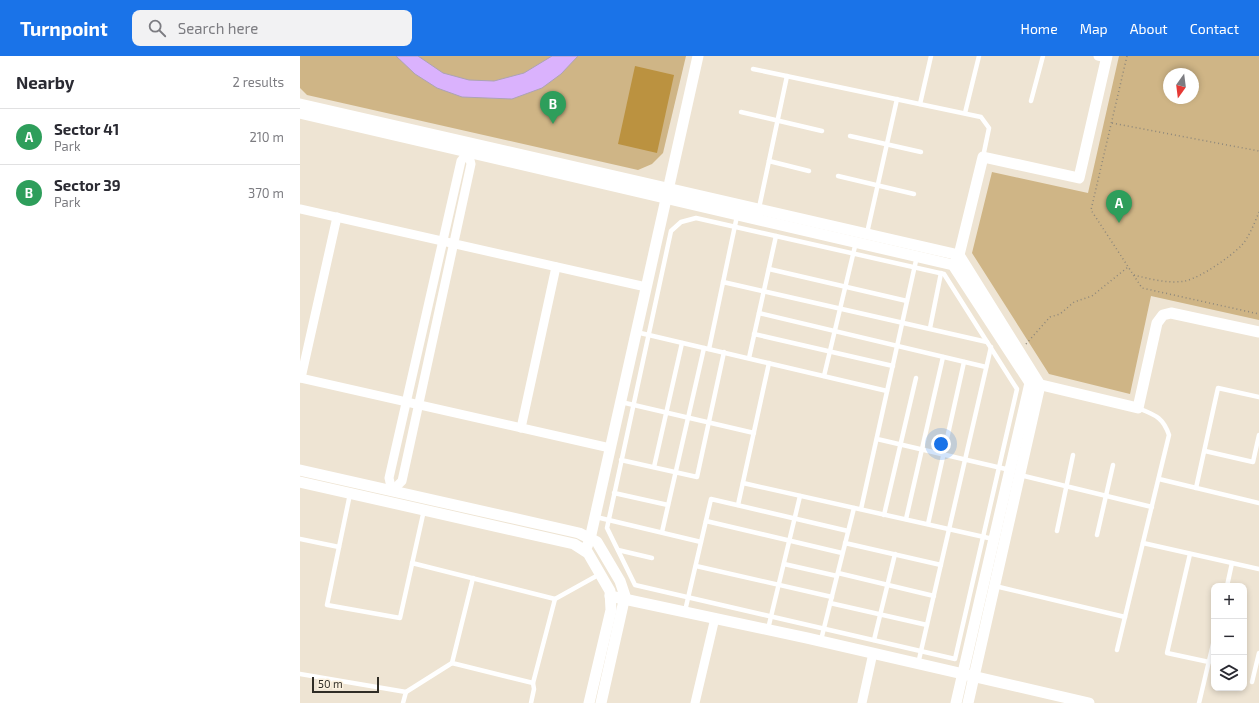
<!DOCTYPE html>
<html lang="en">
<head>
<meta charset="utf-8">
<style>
  :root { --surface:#fff; --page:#f2f2f3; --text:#2b2b33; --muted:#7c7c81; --line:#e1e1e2; --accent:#1a73e8 }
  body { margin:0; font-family:"Exo 2",sans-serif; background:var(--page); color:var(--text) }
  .controls { position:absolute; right:12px; bottom:12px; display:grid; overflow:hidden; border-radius:8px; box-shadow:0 2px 6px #0003 }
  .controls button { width:36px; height:36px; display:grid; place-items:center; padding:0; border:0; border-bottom:1px solid var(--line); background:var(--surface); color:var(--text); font:20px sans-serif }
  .compass { position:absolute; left:863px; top:12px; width:36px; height:36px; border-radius:50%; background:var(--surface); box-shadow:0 2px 6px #0003; rotate:194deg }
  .scale { position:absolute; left:12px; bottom:10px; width:67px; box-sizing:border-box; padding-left:4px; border:2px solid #2f2c25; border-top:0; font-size:11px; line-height:14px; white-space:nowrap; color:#2f2c25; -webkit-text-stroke:3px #fcf2e0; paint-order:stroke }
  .you { position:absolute; left:641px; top:388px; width:14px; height:14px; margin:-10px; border:3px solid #fff; border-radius:50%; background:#1a73e8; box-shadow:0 0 0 6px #1a73e833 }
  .badge { display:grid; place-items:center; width:26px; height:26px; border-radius:50%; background:var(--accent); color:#fff; font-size:13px; font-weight:700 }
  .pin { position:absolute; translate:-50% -33px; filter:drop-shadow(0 1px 2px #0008) }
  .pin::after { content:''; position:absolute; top:21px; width:14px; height:12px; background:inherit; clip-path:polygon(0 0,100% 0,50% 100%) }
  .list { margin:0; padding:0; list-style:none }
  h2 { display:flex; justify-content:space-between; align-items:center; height:52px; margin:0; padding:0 16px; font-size:17px }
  h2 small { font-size:13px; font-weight:400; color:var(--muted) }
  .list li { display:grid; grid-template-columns:26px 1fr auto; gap:12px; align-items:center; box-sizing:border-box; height:56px; padding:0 16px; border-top:1px solid var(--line) }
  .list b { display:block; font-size:15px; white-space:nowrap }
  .list p { margin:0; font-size:13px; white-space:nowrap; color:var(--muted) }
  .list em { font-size:13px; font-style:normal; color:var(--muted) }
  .icon { flex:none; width:22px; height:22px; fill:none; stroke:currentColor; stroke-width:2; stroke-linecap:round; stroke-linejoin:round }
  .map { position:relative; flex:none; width:959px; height:647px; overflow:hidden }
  header { display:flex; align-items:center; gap:24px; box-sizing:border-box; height:56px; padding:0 20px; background:var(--accent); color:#fff }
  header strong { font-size:19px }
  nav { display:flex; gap:22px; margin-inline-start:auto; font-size:14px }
  .search { width:280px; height:36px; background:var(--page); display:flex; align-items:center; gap:10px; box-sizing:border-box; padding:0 14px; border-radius:8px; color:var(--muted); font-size:15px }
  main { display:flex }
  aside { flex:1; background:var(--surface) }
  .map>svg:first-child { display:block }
</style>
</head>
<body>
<header>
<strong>Turnpoint</strong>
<div class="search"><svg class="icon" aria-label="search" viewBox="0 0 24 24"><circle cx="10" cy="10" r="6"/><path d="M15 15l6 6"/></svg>Search here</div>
<nav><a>Home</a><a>Map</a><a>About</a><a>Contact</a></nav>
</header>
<main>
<aside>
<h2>Nearby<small>2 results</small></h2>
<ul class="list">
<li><span class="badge" style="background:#2e9e5b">A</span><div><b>Sector 41</b><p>Park</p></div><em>210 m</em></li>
<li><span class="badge" style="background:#2e9e5b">B</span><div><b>Sector 39</b><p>Park</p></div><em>370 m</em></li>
</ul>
</aside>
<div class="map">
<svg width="959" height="647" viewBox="0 0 959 647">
  <rect width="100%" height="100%" fill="#eee4d3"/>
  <g fill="#cfb586" fill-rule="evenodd">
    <path d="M0 0H386L363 97 352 108 338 114 7 39 0 32Z"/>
    <path d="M819 0H959V264L851 240 830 338 749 318 672 197 692 116 788 137ZM869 18H893V42H869Z"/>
  </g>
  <path fill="#bb9240" d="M335 10 374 19 357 97 318 88Z"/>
  <path fill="#dab2fd" stroke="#aca3b4" d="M96 0H118L143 17 169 24 194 25 224 17 252 0H278L261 18 242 32 212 43 162 41 137 32 115 18Z"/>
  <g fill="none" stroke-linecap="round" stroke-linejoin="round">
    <g stroke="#8d877b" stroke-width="1.5" stroke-dasharray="1 3" stroke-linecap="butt">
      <path d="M827 0 791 154 842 232 959 258"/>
      <path d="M812 67 959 95"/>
      <path d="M834 219C850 223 869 228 885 225 902 221 930 201 942 189 949 181 955 166 959 156"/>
      <path d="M726 288 750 261 760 258 774 246 792 240 828 211"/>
    </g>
    <g stroke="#fff" stroke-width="4.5">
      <path d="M453 13 681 61 689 72 683 101"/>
      <path d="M731 45 743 0"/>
      <path d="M620 48 631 0"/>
      <path d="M441 56 522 75"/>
      <path d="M665 57 679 0"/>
      <path d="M550 80 621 96"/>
      <path d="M469 105 509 115"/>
      <path d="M538 120 614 138"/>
      <path d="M459 152 487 20"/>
      <path d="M396 162 644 218 717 333 655 603 335 529 307 472 371 175 381 166Z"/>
      <path d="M567 177 597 43"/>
      <path d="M469 213 607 245"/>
      <path d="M423 226 687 286"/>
      <path d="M459 257 686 311"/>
      <path d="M630 272 641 217"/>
      <path d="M336 276 587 335"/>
      <path d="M454 278 593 310"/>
      <path d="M409 293 437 160"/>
      <path d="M449 302 476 180"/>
      <path d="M524 320 556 186"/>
      <path d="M321 346 454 377"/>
      <path d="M577 383 710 414"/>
      <path d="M905 395 953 406 959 379"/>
      <path d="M321 404 397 421 424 296"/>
      <path d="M354 411 382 287"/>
      <path d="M720 419 852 451"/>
      <path d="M859 423 959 447"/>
      <path d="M443 427 693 483"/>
      <path d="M896 432 918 332 959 341"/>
      <path d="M314 437 368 449"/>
      <path d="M50 438 27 549 100 562 124 454"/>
      <path d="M438 449 469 307"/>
      <path d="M561 453 617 200"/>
      <path d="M584 459 616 322"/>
      <path d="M296 461 401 486"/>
      <path d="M606 463 643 301"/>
      <path d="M406 465 542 497"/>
      <path d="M628 468 664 306"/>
      <path d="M757 475 773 399"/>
      <path d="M362 476 404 292"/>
      <path d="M797 479 813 409"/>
      <path d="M0 483 39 491"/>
      <path d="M545 487 641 509"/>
      <path d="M843 487 959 513"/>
      <path d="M318 494 352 502"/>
      <path d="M890 498 867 597 909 606"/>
      <path d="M112 507 255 543 233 627 234 633 231 647"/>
      <path d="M484 508 537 520"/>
      <path d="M396 510 532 541"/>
      <path d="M538 517 634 540"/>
      <path d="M173 522 152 607 233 627"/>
      <path d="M695 530 825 561"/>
      <path d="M927 530 932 507"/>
      <path d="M255 543 300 518"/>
      <path d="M530 547 627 569"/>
      <path d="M385 555 411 443 548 475"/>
      <path d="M468 573 500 440"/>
      <path d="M521 584 554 452"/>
      <path d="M574 584 595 498"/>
      <path d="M817 594 869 379C863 361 855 359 838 352"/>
      <path d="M618 608 691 291"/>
      <path d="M0 618 106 636 103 647"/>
      <path d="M952 626 959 597"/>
      <path d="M106 636 152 607"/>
      <path d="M899 647 914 584"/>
    </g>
    <g stroke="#fff" stroke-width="9">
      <path d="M798 0 807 2"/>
      <path d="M0 153 346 231"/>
      <path d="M0 322 310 392"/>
      <path d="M1 322 37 161"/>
      <path d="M221 372 256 211"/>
      <path d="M92 435 102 425 171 108 168 96"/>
      <path d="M92 435 89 422 161 105 168 96"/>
      <path d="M395 647 415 562"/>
      <path d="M562 647 573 597"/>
    </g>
    <g stroke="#fff" stroke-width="11">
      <path d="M0 48 659 199 740 329 668 647"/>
      <path d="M0 57 653 209 730 327 656 647"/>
      <path d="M656 205 659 199 683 101 779 122 807 0"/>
      <path d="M733 327 838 352 857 267 863 259 871 257 959 276"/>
      <path d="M0 414 279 477 297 486 320 525 325 540 301 647"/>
      <path d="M0 426 274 488 288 497 310 535 311 554 289 647"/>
      <path d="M285 495 290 483 398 0"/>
      <path d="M310 540 507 582 789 647"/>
    </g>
  </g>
</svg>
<div class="controls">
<button>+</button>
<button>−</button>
<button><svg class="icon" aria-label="layers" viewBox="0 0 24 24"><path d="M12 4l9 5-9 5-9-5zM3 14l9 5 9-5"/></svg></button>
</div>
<svg class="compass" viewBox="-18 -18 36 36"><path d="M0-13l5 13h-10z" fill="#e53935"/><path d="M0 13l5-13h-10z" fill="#7c7c81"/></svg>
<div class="scale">50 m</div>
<div class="you"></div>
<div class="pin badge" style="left:819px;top:167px;background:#2e9e5b">A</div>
<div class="pin badge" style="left:253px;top:68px;background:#2e9e5b">B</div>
</div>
</main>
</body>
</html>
